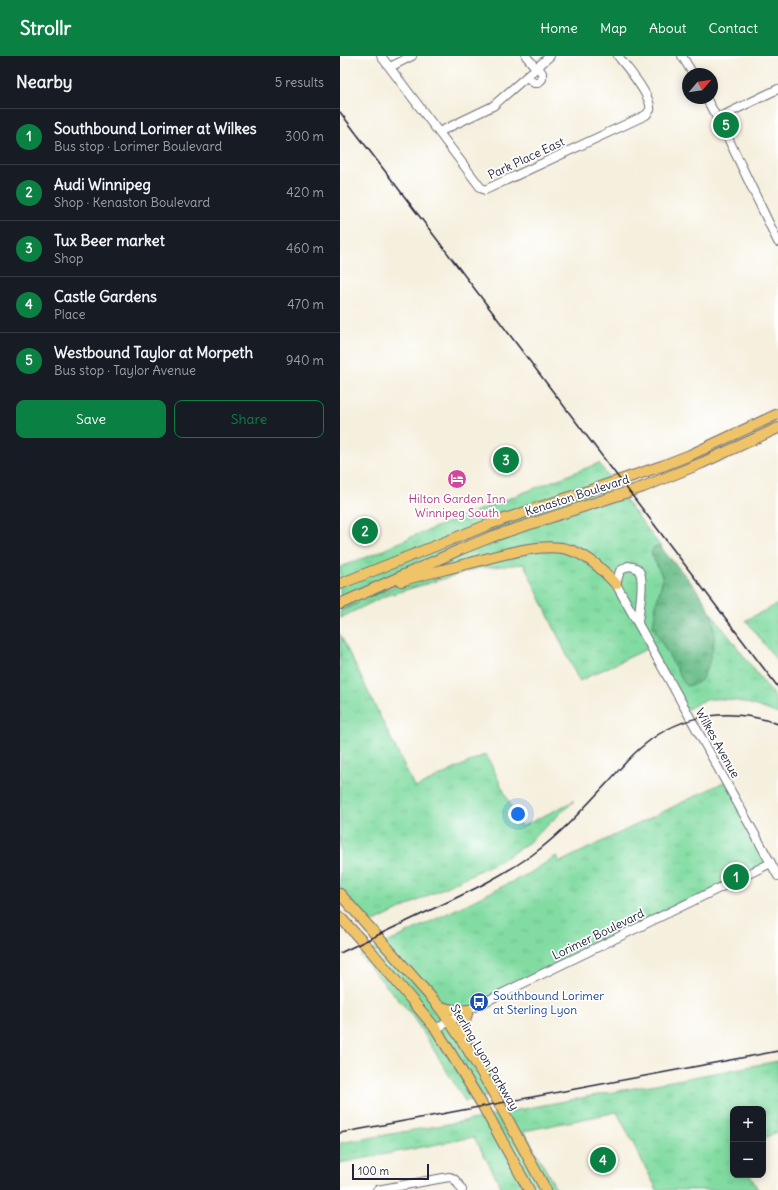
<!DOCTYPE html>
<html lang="en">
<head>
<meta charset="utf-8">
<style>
  :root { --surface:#171b24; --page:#20242c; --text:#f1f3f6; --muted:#9ea1a6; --line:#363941; --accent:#0b8043 }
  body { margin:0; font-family:Delius,sans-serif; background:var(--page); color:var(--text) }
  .controls { position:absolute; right:12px; bottom:12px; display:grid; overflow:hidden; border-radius:8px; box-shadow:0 2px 10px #0003 }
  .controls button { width:36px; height:36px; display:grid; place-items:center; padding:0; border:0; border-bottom:1px solid var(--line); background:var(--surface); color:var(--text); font:20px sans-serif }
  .compass { position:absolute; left:342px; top:12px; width:36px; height:36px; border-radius:50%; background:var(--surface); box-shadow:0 2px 10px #0003; rotate:61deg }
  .scale { position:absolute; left:12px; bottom:10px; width:77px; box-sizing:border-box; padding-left:4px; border:2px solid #22223b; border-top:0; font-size:11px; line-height:14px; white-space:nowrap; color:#22223b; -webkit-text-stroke:3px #fff; paint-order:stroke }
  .you { position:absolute; left:178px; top:758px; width:14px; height:14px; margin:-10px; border:3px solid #fff; border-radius:50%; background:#1a73e8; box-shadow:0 0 0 6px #1a73e833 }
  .badge { display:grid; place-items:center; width:26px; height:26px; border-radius:50%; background:var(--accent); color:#fff; font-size:13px; font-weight:700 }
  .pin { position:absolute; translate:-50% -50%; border:2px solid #fff; box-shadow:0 1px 4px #0006 }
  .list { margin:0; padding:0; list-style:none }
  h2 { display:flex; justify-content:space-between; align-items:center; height:52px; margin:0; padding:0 16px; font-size:17px }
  h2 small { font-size:13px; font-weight:400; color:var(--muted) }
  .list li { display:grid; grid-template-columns:26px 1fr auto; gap:12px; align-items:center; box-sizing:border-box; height:56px; padding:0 16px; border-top:1px solid var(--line) }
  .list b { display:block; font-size:15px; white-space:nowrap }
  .list p { margin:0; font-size:13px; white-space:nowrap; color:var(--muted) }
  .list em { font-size:13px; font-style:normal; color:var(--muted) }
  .actions { display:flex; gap:8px; padding:12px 16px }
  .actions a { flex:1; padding:9px 0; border:1px solid var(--accent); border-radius:8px; text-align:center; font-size:14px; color:var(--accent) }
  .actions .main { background:var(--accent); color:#fff }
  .map { position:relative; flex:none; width:438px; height:1134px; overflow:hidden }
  header { display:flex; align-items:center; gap:24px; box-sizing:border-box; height:56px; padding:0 20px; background:var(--accent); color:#fff }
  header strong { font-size:19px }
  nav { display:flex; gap:22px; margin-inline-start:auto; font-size:14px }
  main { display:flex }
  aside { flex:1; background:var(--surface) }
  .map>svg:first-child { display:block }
</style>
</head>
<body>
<header>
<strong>Strollr</strong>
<nav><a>Home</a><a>Map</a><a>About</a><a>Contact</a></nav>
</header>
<main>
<aside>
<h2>Nearby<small>5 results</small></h2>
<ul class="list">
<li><span class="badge">1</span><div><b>Southbound Lorimer at Wilkes</b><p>Bus stop · Lorimer Boulevard</p></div><em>300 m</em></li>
<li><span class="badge">2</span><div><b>Audi Winnipeg</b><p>Shop · Kenaston Boulevard</p></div><em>420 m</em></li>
<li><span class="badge">3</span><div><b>Tux Beer market</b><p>Shop</p></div><em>460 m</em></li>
<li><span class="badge">4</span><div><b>Castle Gardens</b><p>Place</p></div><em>470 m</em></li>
<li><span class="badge">5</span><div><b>Westbound Taylor at Morpeth</b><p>Bus stop · Taylor Avenue</p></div><em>940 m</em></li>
</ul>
<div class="actions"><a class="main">Save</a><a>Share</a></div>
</aside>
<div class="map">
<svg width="438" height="1134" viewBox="0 0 438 1134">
  <defs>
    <pattern id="grass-tufts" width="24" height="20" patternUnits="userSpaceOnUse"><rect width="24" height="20" fill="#82dca2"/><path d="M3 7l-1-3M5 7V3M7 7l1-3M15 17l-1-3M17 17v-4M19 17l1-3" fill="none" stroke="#70bc8c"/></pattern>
    <pattern id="forest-crowns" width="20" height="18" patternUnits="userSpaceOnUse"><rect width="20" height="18" fill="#69bc88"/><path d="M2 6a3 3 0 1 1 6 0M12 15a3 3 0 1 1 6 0" fill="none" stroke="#569870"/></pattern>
  </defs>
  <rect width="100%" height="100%" fill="#fff"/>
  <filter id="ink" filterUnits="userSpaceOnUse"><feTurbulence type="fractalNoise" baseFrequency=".025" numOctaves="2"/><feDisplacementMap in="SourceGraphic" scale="8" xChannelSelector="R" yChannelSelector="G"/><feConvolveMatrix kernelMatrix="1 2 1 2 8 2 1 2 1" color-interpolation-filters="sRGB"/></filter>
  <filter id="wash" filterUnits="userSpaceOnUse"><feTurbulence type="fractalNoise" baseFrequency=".012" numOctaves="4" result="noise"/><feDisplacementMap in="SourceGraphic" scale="16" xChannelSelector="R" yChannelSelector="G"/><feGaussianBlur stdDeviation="0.9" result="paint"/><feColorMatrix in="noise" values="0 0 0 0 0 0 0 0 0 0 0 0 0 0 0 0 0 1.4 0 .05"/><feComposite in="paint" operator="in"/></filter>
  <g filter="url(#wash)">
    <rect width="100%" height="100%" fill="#f5efdd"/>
    <g fill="url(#grass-tufts)" stroke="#527f6e" fill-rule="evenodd">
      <path d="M259 407 273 428 438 645V658C419 650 386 639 366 644 359 646 352 651 346 654L311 591 239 625 184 508 140 512 45 540 0 562V556L18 547 0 554V511L37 497 71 481ZM82 514 70 525 32 540Z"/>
      <path d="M438 548V606L406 564Z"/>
      <path d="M0 578 75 732 146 698 181 771 234 745 188 787 163 803 28 869 0 838Z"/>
      <path d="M386 725 431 807 128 954 129 968 132 980 163 1037 125 1045 86 981 71 958 20 900 190 817 216 800 220 806ZM98 949 125 961 127 994Z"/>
      <path d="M438 1005V1075L423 1083V1053H393V1119H410L418 1134H317L277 1056 184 1075 217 1134H163L134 1081 0 1107V1087L142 1062 172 1055Z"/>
    </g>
    <path fill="url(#forest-crowns)" stroke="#466f62" d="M314 491H320C337 511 371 544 374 569 376 582 372 597 368 609 362 623 362 628 346 630L313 571 316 549 323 522 311 497Z"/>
  </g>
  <g filter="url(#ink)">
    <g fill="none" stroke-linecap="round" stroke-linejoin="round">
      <g stroke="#6c6a74" stroke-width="10">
        <g id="minor">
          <path d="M41 0 141 132 145 134 306 59C307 58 309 55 310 54 313 42 286 10 278 0"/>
          <path d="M186 0 196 12"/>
          <path d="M342 0 353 18"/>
          <path d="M50 11 72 0"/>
          <path d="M187 21 194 27H198L202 23V17L198 11"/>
          <path d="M366 42 387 80 438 186"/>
          <path d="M378 62 438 33"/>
          <path d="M99 76 153 50 210 0"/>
          <path d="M298 566C299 556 305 523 299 515 297 511 293 511 288 510L280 515 276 528 438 820"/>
          <path d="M96 973 128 954 431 807"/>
          <path d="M37 1134 109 1121C116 1122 118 1128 122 1134"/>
        </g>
      </g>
      <g stroke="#6c6a74" stroke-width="12">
        <g id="major">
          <path d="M61 525C82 518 104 514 126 508 155 501 201 485 230 494 249 500 263 514 276 528"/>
          <path d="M0 528 150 468 322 410 350 399 438 358"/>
          <path d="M0 548 119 494 151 481 303 431 362 407 438 372"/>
          <path d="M0 838 97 948C139 1004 172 1073 206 1134"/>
          <path d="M0 861 31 895 96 973 143 1050 189 1134"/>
          <path d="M98 949C107 954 117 955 128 954L124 969 126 988"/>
        </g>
      </g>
      <use href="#minor" stroke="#fff" stroke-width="8"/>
      <use href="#major" stroke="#efc469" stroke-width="10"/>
      <g stroke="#22223b" stroke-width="1.5">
        <path d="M0 56 438 631"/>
        <path d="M0 897C33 881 66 866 99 850 131 835 162 820 192 799 221 778 246 750 270 724 281 712 291 699 304 689 342 657 392 651 438 668"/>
        <path d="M0 1077 438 995"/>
      </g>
    </g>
  </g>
  <defs>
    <g id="hotel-disc" transform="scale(1)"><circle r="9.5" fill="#d1479c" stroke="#fff"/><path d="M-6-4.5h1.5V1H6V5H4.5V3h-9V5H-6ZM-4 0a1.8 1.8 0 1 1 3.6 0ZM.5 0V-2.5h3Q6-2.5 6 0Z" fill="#fff"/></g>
    <g id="bus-disc" transform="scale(1)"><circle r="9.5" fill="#1a4fb4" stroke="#fff"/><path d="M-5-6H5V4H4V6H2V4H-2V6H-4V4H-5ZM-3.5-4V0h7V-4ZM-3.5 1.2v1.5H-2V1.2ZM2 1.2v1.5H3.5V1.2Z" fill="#fff"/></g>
  </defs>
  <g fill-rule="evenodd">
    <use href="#hotel-disc" x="117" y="423"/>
    <use href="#bus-disc" x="139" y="946"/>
  </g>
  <g text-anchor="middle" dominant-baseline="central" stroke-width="3.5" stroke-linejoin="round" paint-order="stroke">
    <g font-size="12" fill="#22223b" stroke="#fff">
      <text transform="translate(186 102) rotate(-25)">Park Place East</text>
      <text transform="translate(237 439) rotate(-18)">Kenaston Boulevard</text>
      <text transform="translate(378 687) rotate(61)">Wilkes Avenue</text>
      <text transform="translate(258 878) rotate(-26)">Lorimer Boulevard</text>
      <text transform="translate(145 1001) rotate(59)">Sterling Lyon Parkway</text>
    </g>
    <g font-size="12" fill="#b23c85" stroke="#fff">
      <text x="117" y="442">Hilton Garden Inn<tspan x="117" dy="14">Winnipeg South</tspan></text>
    </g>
    <g font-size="12" fill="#164399" stroke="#fff" text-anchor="start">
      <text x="153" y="939">Southbound Lorimer<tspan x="153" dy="14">at Sterling Lyon</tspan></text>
    </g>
  </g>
</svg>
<div class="controls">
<button>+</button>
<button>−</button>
</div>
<svg class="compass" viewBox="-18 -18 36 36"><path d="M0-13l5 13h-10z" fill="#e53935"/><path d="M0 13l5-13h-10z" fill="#9ea1a6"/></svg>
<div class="scale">100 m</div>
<div class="you"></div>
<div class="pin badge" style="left:396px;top:821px">1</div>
<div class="pin badge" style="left:25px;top:475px">2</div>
<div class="pin badge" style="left:166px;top:404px">3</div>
<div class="pin badge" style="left:263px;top:1104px">4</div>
<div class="pin badge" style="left:386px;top:69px">5</div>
</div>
</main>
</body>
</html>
